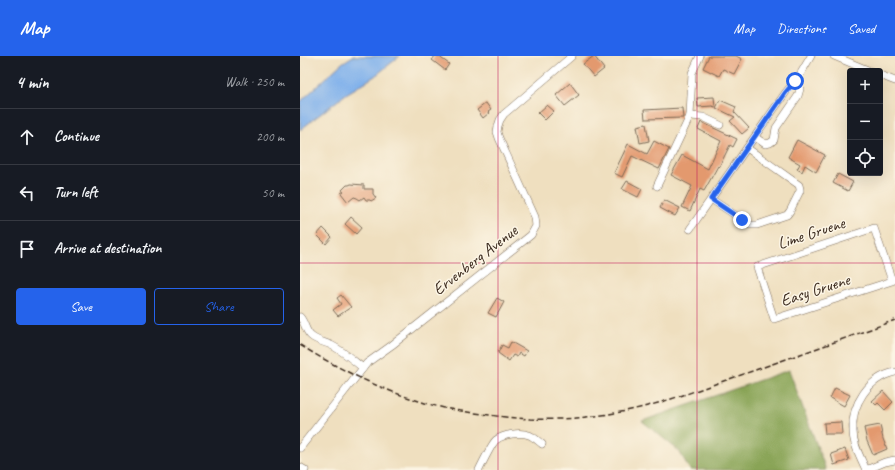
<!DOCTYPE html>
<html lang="en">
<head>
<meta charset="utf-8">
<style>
  :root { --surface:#171b24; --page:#20242c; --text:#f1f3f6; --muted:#9ea1a6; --line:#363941; --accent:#2563eb }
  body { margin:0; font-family:Caveat,sans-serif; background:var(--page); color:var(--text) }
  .controls { position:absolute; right:12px; top:12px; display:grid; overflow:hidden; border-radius:4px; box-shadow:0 4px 16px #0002 }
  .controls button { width:36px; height:36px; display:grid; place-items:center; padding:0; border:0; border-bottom:1px solid var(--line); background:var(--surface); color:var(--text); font:20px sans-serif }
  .stop { position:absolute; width:12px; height:12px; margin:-9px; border:3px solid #2563eb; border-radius:50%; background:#fff }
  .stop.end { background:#2563eb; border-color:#fff; box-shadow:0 1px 4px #0008 }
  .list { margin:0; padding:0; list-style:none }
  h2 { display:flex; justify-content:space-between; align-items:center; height:52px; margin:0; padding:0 16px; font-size:17px }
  h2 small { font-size:13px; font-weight:400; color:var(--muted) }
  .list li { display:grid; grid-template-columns:26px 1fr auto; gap:12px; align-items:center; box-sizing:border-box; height:56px; padding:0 16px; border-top:1px solid var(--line) }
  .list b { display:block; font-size:15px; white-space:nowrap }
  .list em { font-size:13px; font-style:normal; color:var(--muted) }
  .actions { display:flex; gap:8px; padding:12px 16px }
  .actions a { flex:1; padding:9px 0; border:1px solid var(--accent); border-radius:4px; text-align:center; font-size:14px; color:var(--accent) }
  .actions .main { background:var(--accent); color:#fff }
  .icon { flex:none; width:22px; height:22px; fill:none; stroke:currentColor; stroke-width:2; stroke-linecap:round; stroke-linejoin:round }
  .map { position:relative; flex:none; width:595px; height:414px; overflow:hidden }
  header { display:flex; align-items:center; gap:24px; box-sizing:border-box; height:56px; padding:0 20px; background:var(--accent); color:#fff }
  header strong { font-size:19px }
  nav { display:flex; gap:22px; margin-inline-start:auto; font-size:14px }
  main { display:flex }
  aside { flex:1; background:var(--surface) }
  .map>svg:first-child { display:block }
</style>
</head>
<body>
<header>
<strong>Map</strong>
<nav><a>Map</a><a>Directions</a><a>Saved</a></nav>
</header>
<main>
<aside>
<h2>4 min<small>Walk · 250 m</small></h2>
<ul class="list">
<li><svg class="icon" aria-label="ahead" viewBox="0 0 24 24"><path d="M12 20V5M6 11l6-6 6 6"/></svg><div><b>Continue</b></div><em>200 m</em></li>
<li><svg class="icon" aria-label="left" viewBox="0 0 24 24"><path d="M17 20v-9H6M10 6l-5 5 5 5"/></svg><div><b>Turn left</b></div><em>50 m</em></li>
<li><svg class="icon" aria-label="arrive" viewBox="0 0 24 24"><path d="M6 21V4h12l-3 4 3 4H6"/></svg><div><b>Arrive at destination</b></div></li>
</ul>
<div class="actions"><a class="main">Save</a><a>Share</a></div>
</aside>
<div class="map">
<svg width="595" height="414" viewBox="0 0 595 414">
  <rect width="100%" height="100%" fill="#fcf5e5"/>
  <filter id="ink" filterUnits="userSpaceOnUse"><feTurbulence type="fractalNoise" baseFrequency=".025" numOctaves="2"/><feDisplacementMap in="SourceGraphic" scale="8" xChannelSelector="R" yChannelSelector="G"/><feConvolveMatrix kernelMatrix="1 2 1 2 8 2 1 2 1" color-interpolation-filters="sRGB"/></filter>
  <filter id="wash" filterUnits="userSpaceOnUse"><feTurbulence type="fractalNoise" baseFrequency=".012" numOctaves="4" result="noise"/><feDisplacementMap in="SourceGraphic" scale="16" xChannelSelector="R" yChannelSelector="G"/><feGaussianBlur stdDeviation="0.9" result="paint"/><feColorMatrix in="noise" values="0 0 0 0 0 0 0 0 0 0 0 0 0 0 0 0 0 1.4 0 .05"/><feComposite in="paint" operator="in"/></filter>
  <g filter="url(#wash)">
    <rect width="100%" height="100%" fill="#efdfbf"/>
    <path fill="#89a456" stroke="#62673a" d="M489 314 526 414H390L379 395 342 365Z"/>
    <path fill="#7fb0eb" stroke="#5d6d84" d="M53 0H100L75 20 46 38 0 74V46L42 7Z"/>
    <g id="blocks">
      <g fill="#e3996e">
        <path d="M135 0H138L149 8 145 14 132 4Z"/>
        <path d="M294 0 304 13 294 21 283 8Z"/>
        <path d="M409 0H436L442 3 434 18 423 13 419 20 403 12Z"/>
        <path d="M270 27 279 39 265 50 256 39Z"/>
        <path d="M414 41 415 51 412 50 398 51 397 42Z"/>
        <path d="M420 44 436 51 434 56 449 72 442 78 430 65 435 61 416 52Z"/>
        <path d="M186 47 191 54 188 56 189 57 183 62 177 54Z"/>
        <path d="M247 49 254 55 245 64 238 57Z"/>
        <path d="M382 52 383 62 345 63 344 54Z"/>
        <path d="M401 66 437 83 433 91 430 89 419 111 418 110 404 135 400 133 390 155 382 151 392 130 371 119 382 99 408 113 421 85 398 73Z"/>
        <path d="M346 68 349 85 340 87 337 70Z"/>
        <path d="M497 84 525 99 516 116 505 109 502 116 497 113 500 108 488 101Z"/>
        <path d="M354 85 369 93 359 113 332 100 322 121 314 117 328 88 347 98Z"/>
        <path d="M538 118 553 126 548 135 533 127Z"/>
        <path d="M327 125 342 133 338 141 322 133Z"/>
        <path d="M51 128 64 129V133H73V138L76 142 71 145 70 144H66L64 141 60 144 57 142 54 141 48 146 41 137 44 135 42 134 47 129H49Z"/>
        <path d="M364 144 380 152 375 160 360 152Z"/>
        <path d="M51 161 62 171 56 178 45 168Z"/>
        <path d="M23 172 32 181 26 188 17 179Z"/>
        <path d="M41 239 51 251 38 260 33 254 41 248 37 242Z"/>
        <path d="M197 242 204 246 196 261 188 257Z"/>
        <path d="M211 286 227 295 224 300 219 297 217 301 213 299 209 305 198 297 202 289 208 292Z"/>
        <path d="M535 332 550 339 544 350 530 342Z"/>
        <path d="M583 335 593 346 585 354 578 347 576 349 572 345Z"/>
        <path d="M541 366 542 378H525L524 367Z"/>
        <path d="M580 369 583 383 587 393 573 399 567 385 564 372Z"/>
        <path d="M545 393 549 404 534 409 531 398Z"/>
      </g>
    </g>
  </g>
  <g filter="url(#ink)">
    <use href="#blocks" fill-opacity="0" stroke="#7a6956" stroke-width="1"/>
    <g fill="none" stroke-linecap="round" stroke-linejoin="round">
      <g stroke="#7a6956" stroke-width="8">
        <g id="minor">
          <path d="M534 0 570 15"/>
          <path d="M580 19 595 25"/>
          <path d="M390 60 403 61 420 69"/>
          <path d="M455 81 465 88 470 87 474 84 476 72 498 40 500 33 497 23"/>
          <path d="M357 130 390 60 392 17 400 0"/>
          <path d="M411 143 450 169H457L487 159 490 155 500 135V133L499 129 447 92"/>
          <path d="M390 173 486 36 498 22 511 0"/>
          <path d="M592 225 574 172 457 211 474 263 592 225 595 223"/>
          <path d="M0 261C5 266 5 275 11 280 17 285 24 286 31 289 43 295 53 304 63 312"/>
          <path d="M0 392 67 307 92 289 231 179 236 170 235 161 199 82 197 76 198 70 200 64 204 58 210 53 272 0"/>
          <path d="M0 411 5 414"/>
          <path d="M179 414C182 408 192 387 196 384 204 378 220 376 229 379 234 381 238 385 242 388"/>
          <path d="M566 414C561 402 553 389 553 375 551 349 568 322 595 316"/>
          <path d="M566 414 585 406 595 404"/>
        </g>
      </g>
      <use href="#minor" stroke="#fff" stroke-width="7"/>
      <path stroke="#3b2a1e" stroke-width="1.5" stroke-dasharray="6 3" stroke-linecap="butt" d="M0 289C37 312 77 332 119 345 142 353 166 356 190 359 203 361 217 362 230 363 258 364 287 362 315 357 358 350 399 333 441 319 492 301 544 283 595 264"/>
    </g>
  </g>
  <g fill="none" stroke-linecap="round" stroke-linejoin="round" filter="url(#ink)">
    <path stroke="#2563eb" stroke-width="5" d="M442 164 411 143 486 36 495 25"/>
  </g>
  <path fill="none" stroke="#c2185b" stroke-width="1" stroke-opacity="0.55" d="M198 0V414M397 0V414M0 207H595"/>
  <g text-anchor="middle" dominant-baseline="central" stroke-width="3" stroke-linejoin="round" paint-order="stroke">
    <g font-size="17" fill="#3b2a1e" stroke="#fcf5e5">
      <text transform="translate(511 177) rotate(-18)">Lime Gruene</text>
      <text transform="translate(175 204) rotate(-38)">Ervenberg Avenue</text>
      <text transform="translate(515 234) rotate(-18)">Easy Gruene</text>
    </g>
  </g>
</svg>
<div class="controls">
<button>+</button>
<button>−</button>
<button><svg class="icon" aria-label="locate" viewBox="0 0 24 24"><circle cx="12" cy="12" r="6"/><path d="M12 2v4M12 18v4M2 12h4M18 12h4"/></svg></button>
</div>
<div class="stop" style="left:495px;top:25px"></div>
<div class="stop end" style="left:442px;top:164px"></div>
</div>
</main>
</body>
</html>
